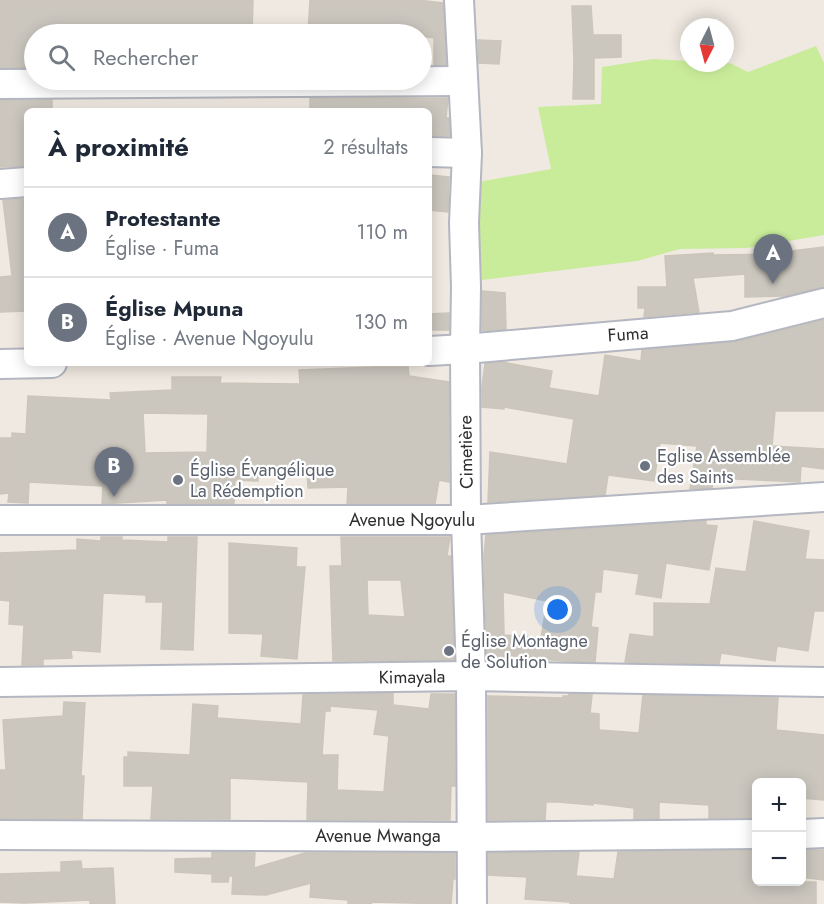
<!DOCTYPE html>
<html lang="fr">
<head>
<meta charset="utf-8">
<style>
  :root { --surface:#fff; --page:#f2f2f3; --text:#1f2937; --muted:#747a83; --line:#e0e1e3; --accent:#4264fb }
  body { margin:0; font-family:Jost,sans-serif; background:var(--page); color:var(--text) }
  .controls { position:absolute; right:18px; bottom:18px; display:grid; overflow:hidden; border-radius:9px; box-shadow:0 3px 15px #0003 }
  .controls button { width:54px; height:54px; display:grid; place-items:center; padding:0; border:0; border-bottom:2px solid var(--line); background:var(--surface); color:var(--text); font:30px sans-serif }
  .compass { position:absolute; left:680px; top:18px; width:54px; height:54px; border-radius:50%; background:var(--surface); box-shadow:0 3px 15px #0003; rotate:186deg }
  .you { position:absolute; left:558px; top:610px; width:21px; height:21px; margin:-15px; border:4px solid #fff; border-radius:50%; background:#1a73e8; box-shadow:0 0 0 9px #1a73e833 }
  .badge { display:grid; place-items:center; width:39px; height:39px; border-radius:50%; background:var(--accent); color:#fff; font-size:20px; font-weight:700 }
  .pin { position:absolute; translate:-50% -50px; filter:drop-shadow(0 2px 3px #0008) }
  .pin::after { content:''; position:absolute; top:32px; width:21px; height:18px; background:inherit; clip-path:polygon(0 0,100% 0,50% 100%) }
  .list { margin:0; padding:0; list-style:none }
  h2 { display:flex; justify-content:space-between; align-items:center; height:78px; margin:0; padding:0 24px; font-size:26px }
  h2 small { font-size:20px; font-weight:400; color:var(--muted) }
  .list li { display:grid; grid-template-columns:39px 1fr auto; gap:18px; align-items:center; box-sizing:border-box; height:90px; padding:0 24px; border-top:2px solid var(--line) }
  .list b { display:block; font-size:22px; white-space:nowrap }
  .list p { margin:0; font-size:20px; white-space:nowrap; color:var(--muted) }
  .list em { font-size:20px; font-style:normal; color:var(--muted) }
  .icon { flex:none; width:33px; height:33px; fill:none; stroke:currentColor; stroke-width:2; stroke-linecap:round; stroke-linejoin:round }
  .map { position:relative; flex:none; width:824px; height:904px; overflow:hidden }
  .search { position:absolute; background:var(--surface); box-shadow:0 3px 15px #0003; left:24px; top:24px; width:408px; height:66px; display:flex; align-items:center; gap:15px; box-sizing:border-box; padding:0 21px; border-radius:33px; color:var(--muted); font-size:22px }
  .panel { position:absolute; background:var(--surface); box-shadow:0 3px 15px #0003; left:24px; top:108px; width:408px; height:258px; border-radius:9px }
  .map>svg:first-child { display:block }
</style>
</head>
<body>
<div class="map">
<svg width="824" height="904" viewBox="0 0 824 904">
  <rect width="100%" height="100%" fill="#efe9e1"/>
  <path fill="#c9ec9a" d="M816 46 824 63V235L747 248 680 249 637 261 482 280 473 183 551 169 538 107 601 104 602 67 653 59 689 61V63H730L748 72Z"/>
  <g fill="#cbc7bf" stroke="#cbc5ba" stroke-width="1.5" fill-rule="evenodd">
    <path d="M0 0H253L252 34H34V67L0 68Z"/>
    <path d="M310 0H417L443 3 446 65H434V38L422 36V34H308Z"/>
    <path d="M572 6H591L593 35H621V57L594 58V99H573L574 61Z"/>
    <path d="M478 40 501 41 499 64 479 63Z"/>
    <path d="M310 98H448L446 118H449L450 136H429V111H310Z"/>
    <path d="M0 100H52V111H27V166L0 167Z"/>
    <path d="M429 175 449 177 448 212 429 210Z"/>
    <path d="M23 199 27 226V311L0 312V277L12 276 3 200Z"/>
    <path d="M824 247V287L784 296 745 297V274L693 278 699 312 644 317 645 308H638V287H667L665 256 713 253V255L792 254V251Z"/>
    <path d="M482 291 505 293 506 329 482 331Z"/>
    <path d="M449 313V330H429V314Z"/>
    <path d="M824 320V411H775L772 446 824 449V469L801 466 800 482 714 478 712 488 690 489 697 446 660 443 654 481 608 475 605 495 488 502 490 452 567 464 574 419 504 407V409L482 407V387L485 364 501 362 552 371 549 388 599 396 605 355 641 361 642 350 734 342Z"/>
    <path d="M375 367H408L409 376 449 382V482L439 480 435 504H347L348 487 308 488 307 468 258 470V481L235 480 234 504H167V500L102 504 103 486 29 482 28 503 8 502 9 493 0 494V438H12V433L26 434 28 396 111 400 110 393 172 390V377H221L220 383 300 384 299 370ZM143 413 208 414 207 452 145 453Z"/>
    <path d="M706 521V525L717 526 709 570 666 563 661 598 636 594 639 574 603 569 601 592H595L591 627 598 628 595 662 563 661 504 655V660H487L484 556 486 535ZM503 592 547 601 541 638 504 635Z"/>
    <path d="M754 521 809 531 805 559 824 560V611H814L808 651 777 646 775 661 721 653 719 664 625 662 630 634 654 637V603L710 604 716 568 746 572Z"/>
    <path d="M101 537H122V540L168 542V537H197L193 650 161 649 163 602H146V595L103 593 100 652 71 650 72 658 43 659V665H22L24 625 9 624 10 601 0 600V553L77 550V539L101 541Z"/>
    <path d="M341 537H450L447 556H451L454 660 333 661 330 566H342ZM367 580H401L405 617 368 615Z"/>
    <path d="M229 543 297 548 296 567H305L297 659 261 656 263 634 229 633Z"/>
    <path d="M393 693V705L429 709 431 694H455V786H451L450 820H307L308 782 230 778V819H151L153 786H124V757H128V752L190 755 193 704 218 706 217 718 301 724 303 695ZM330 706 378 710 374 734 389 736 384 792 337 790 338 755H322L325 711H330Z"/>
    <path d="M569 694 592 695 590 713 599 714V730L639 733 643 695 778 698 776 730 824 735V800L801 798V783H756V818H709V805L659 802V819H634V808L593 803V805L558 802H546L545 820H488V696L563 698V696H568Z"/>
    <path d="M64 702 85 703 81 776H84L82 819H0V770H6L3 720 63 716Z"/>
    <path d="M756 850V882H816V904H570V902L525 899 527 877 488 875V853L579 852 576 876 614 879 618 852Z"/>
    <path d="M801 850H824V880L801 877Z"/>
    <path d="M212 852 255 853 254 868 305 853H455V879H453L451 904 372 902 371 904H348V900L310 897 311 883 266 895 232 894 233 876H229L228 882H212V874L175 872V859L212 858Z"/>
    <path d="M81 861 82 869 113 868 115 904H90V900L24 903 0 902V874L61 872V862Z"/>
  </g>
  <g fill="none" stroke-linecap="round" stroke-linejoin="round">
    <g stroke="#b4b7c1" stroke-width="32">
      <g id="minor">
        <path d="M459 0 467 153 464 223 466 287 465 349 466 520 471 676 472 904"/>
        <path d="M0 84 462 81"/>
        <path d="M429 152 467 153"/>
        <path d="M0 184 27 182"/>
        <path d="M429 351 465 349 732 326 824 303"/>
        <path d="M0 364 52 363"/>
        <path d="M0 520H466L824 497"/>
        <path d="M0 682 471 676 824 682"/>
        <path d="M802 834 824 833"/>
        <path d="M0 835 471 837 756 834"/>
      </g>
    </g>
    <use href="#minor" stroke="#fff" stroke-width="28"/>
  </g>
  <g fill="#6b7280" stroke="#fff" stroke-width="2">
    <circle cx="645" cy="466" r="6"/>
    <circle cx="178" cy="480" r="6"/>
    <circle cx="449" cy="651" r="6"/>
  </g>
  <g text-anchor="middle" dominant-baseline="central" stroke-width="4.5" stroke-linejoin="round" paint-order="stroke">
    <g font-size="18" fill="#2e2e2e" stroke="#fff">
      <text transform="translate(628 334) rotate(-4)">Fuma</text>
      <text transform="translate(466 452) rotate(-91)">Cimetière</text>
      <text x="412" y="520">Avenue Ngoyulu</text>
      <text transform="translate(412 677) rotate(-1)">Kimayala</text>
      <text x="378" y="836">Avenue Mwanga</text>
    </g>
    <g font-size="18" fill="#5b616d" stroke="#fff" text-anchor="start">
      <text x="657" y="456">Eglise Assemblée<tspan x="657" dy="21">des Saints</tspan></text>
      <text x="190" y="470">Église Évangélique<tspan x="190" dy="21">La Rédemption</tspan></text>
      <text x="461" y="641">Église Montagne<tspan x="461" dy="21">de Solution</tspan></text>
    </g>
  </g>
</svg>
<div class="controls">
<button>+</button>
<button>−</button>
</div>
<svg class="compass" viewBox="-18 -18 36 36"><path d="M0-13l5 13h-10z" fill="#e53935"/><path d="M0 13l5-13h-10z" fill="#747a83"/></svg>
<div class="you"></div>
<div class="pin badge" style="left:773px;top:284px;background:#6b7280">A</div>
<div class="pin badge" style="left:114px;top:497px;background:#6b7280">B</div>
<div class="search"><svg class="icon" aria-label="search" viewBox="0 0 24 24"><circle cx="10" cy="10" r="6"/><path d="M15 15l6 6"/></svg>Rechercher</div>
<section class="panel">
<h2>À proximité<small>2 résultats</small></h2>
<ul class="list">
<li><span class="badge" style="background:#6b7280">A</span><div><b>Protestante</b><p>Église · Fuma</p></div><em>110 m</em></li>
<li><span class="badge" style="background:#6b7280">B</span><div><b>Église Mpuna</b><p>Église · Avenue Ngoyulu</p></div><em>130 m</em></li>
</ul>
</section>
</div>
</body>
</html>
